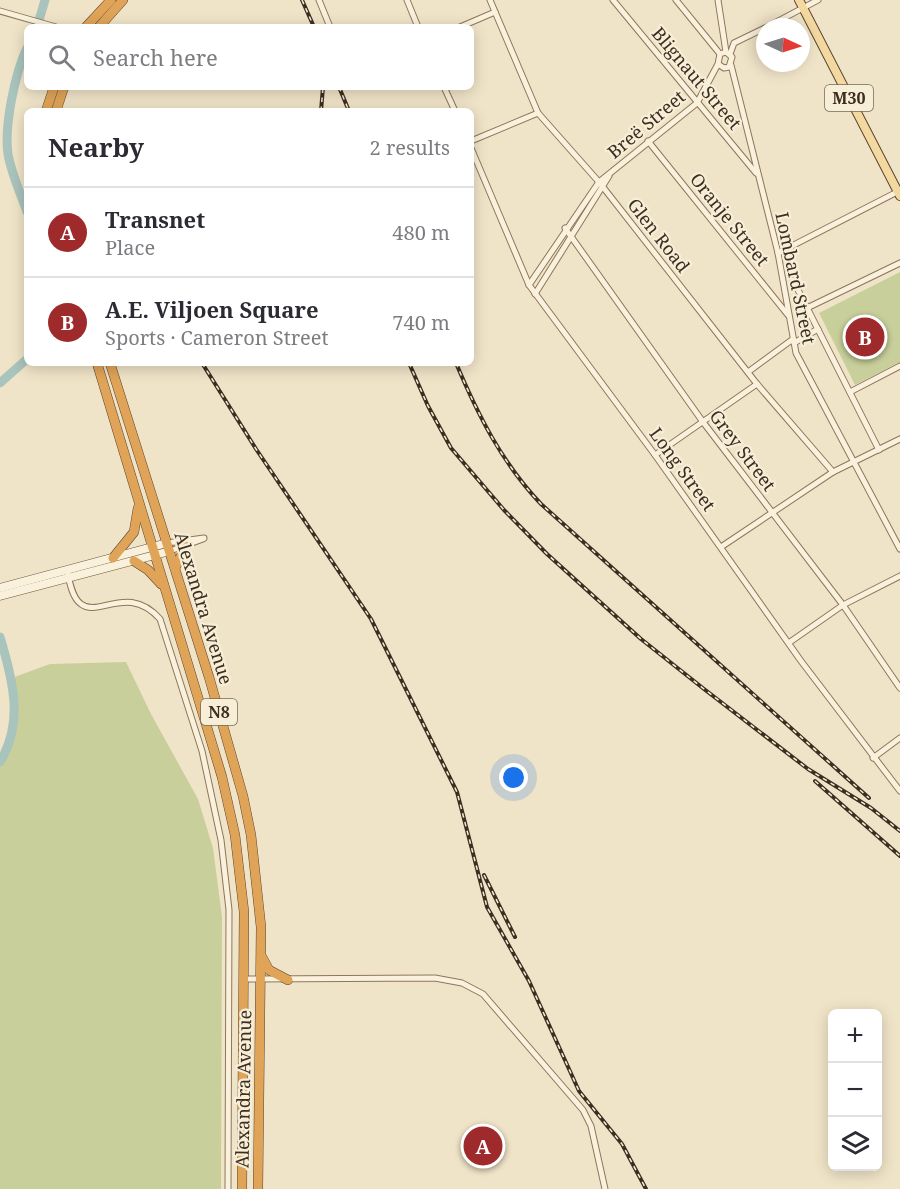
<!DOCTYPE html>
<html lang="en">
<head>
<meta charset="utf-8">
<style>
  :root { --surface:#fff; --page:#f2f2f3; --text:#2b2b33; --muted:#7c7c81; --line:#e1e1e2; --accent:#9e2a2b }
  body { margin:0; font-family:"Noto Serif",serif; background:var(--page); color:var(--text) }
  .controls { position:absolute; right:18px; bottom:18px; display:grid; overflow:hidden; border-radius:9px; box-shadow:0 3px 15px #0003 }
  .controls button { width:54px; height:54px; display:grid; place-items:center; padding:0; border:0; border-bottom:2px solid var(--line); background:var(--surface); color:var(--text); font:30px sans-serif }
  .compass { position:absolute; left:756px; top:18px; width:54px; height:54px; border-radius:50%; background:var(--surface); box-shadow:0 3px 15px #0003; rotate:94deg }
  .you { position:absolute; left:514px; top:778px; width:21px; height:21px; margin:-15px; border:4px solid #fff; border-radius:50%; background:#1a73e8; box-shadow:0 0 0 9px #1a73e833 }
  .badge { display:grid; place-items:center; width:39px; height:39px; border-radius:50%; background:var(--accent); color:#fff; font-size:20px; font-weight:700 }
  .pin { position:absolute; translate:-50% -50%; border:3px solid #fff; box-shadow:0 2px 6px #0006 }
  .list { margin:0; padding:0; list-style:none }
  h2 { display:flex; justify-content:space-between; align-items:center; height:78px; margin:0; padding:0 24px; font-size:26px }
  h2 small { font-size:20px; font-weight:400; color:var(--muted) }
  .list li { display:grid; grid-template-columns:39px 1fr auto; gap:18px; align-items:center; box-sizing:border-box; height:90px; padding:0 24px; border-top:2px solid var(--line) }
  .list b { display:block; font-size:22px; white-space:nowrap }
  .list p { margin:0; font-size:20px; white-space:nowrap; color:var(--muted) }
  .list em { font-size:20px; font-style:normal; color:var(--muted) }
  .icon { flex:none; width:33px; height:33px; fill:none; stroke:currentColor; stroke-width:2; stroke-linecap:round; stroke-linejoin:round }
  .map { position:relative; flex:none; width:900px; height:1189px; overflow:hidden }
  .search { position:absolute; background:var(--surface); box-shadow:0 3px 15px #0003; left:24px; top:24px; width:450px; height:66px; display:flex; align-items:center; gap:15px; box-sizing:border-box; padding:0 21px; border-radius:9px; color:var(--muted); font-size:22px }
  .panel { position:absolute; background:var(--surface); box-shadow:0 3px 15px #0003; left:24px; top:108px; width:450px; height:258px; border-radius:9px }
  .map>svg:first-child { display:block }
</style>
</head>
<body>
<div class="map">
<svg width="900" height="1189" viewBox="0 0 900 1189">
  <rect width="100%" height="100%" fill="#f0e4c8"/>
  <g fill="#c9cf9b">
    <path d="M900 272V362L855 385 819 313Z"/>
    <path d="M126 662 151 714 198 799 213 848 222 917 221 1189H0V762C16 734 15 709 12 678L50 664Z"/>
  </g>
  <g fill="none" stroke-linecap="round" stroke-linejoin="round">
    <g stroke="#a9c4bc" stroke-width="9">
      <path d="M37 27 45 0"/>
      <path d="M27 48C15 73 4 126 8 154 11 173 21 194 27 212"/>
      <path d="M0 383 27 359"/>
      <path d="M0 637C13 680 24 722 0 762"/>
    </g>
    <g stroke="#8d765c" stroke-width="7">
      <g id="street">
        <path d="M319 0 330 27"/>
        <path d="M407 0 418 27"/>
        <path d="M490 0 538 113 599 182 757 384 833 472"/>
        <path d="M613 0 756 173"/>
        <path d="M676 0 720 54"/>
        <path d="M718 0 726 52"/>
        <path d="M0 11 56 27"/>
        <path d="M460 27 495 12"/>
        <path d="M767 27 818 0"/>
        <path d="M730 54 734 43 765 28"/>
        <path d="M731 65 778 253 796 353 900 549"/>
        <path d="M444 87 455 111"/>
        <path d="M471 141 538 113"/>
        <path d="M648 141 788 315"/>
        <path d="M471 148 529 285 655 455 801 661 900 791"/>
        <path d="M565 228 703 422 843 605 900 688"/>
        <path d="M778 253 899 191"/>
        <path d="M793 280 879 450"/>
        <path d="M529 285 599 182 697 103 718 64 720 54 726 52 732 57 729 67 724 68 718 64"/>
        <path d="M535 294 609 176"/>
        <path d="M807 308 900 263"/>
        <path d="M794 343 818 329"/>
        <path d="M748 372 793 339"/>
        <path d="M850 392 900 366"/>
        <path d="M655 455 757 384"/>
        <path d="M167 543 204 538"/>
        <path d="M721 547 833 472 900 439"/>
        <path d="M170 551 203 539"/>
        <path d="M67 570C69 580 72 598 81 604 99 618 128 583 160 619L202 751 221 840 229 910 228 1189"/>
        <path d="M790 642 843 605 900 576"/>
        <path d="M873 758 900 738"/>
        <path d="M244 979 435 978 462 983 483 994 583 1110 591 1126 605 1189"/>
      </g>
    </g>
    <g stroke="#6f573f" stroke-width="9">
      <g id="secondary">
        <path d="M0 588 167 543"/>
        <path d="M0 596 170 551"/>
      </g>
    </g>
    <g stroke="#5b4430" stroke-width="10">
      <path id="primary" d="M799 0 900 196"/>
    </g>
    <g stroke="#5b4430" stroke-width="10">
      <g id="highway">
        <path d="M86 27 111 0"/>
        <path d="M99 27 123 0"/>
        <path d="M46 111 54 87"/>
        <path d="M56 111 64 87"/>
        <path d="M97 363 222 777 235 835 244 912 242 1189"/>
        <path d="M110 363 209 677 243 796 251 835 261 927 258 1189"/>
        <path d="M113 558 134 532 138 508"/>
        <path d="M134 561 148 570 161 584"/>
        <path d="M175 568 186 546"/>
        <path d="M262 957 269 970 288 980"/>
      </g>
    </g>
    <use href="#street" stroke="#faf1dc" stroke-width="5"/>
    <use href="#secondary" stroke="#faf1dc" stroke-width="8"/>
    <use href="#primary" stroke="#f3d9a0" stroke-width="8"/>
    <use href="#highway" stroke="#e0a458" stroke-width="9"/>
    <g stroke="#3d2e20" stroke-width="4">
      <g id="rail">
        <path d="M302 0 314 27"/>
        <path d="M339 87 349 111"/>
        <path d="M321 111 323 87"/>
        <path d="M202 363 256 449 371 619 457 792 487 907 529 981 579 1091 622 1144 646 1189"/>
        <path d="M409 363 428 406 451 448 504 510 547 554 641 639 704 689 808 769 871 808 900 831"/>
        <path d="M456 363C478 415 502 463 541 504L869 798"/>
        <path d="M815 781 900 856"/>
        <path d="M484 875 515 937"/>
      </g>
    </g>
    <use href="#rail" stroke="#f7eed8" stroke-width="1.5" stroke-dasharray="4.5" stroke-linecap="butt"/>
  </g>
  <g text-anchor="middle" dominant-baseline="central" stroke-width="4.5" stroke-linejoin="round" paint-order="stroke">
    <g fill="#f7eed8" stroke="#756857" stroke-width="1.5">
      <rect x="825" y="85" width="48" height="26" rx="4.5"/>
      <rect x="201" y="699" width="36" height="26" rx="4.5"/>
    </g>
    <g font-size="16" font-weight="bold" fill="#3d2e20">
      <text x="849" y="98">M30</text>
      <text x="219" y="712">N8</text>
    </g>
    <g font-size="18" fill="#3d2e20" stroke="#f7eed8">
      <text transform="translate(697 78) rotate(50)">Blignaut Street</text>
      <text transform="translate(646 124) rotate(-40)">Breë Street</text>
      <text transform="translate(730 219) rotate(51)">Oranje Street</text>
      <text transform="translate(659 235) rotate(52)">Glen Road</text>
      <text transform="translate(796 278) rotate(78)">Lombard Street</text>
      <text transform="translate(743 450) rotate(53)">Grey Street</text>
      <text transform="translate(683 469) rotate(54)">Long Street</text>
      <text transform="translate(204 608) rotate(73)">Alexandra Avenue</text>
      <text transform="translate(243 1089) rotate(-89)">Alexandra Avenue</text>
    </g>
  </g>
</svg>
<div class="controls">
<button>+</button>
<button>−</button>
<button><svg class="icon" aria-label="layers" viewBox="0 0 24 24"><path d="M12 4l9 5-9 5-9-5zM3 14l9 5 9-5"/></svg></button>
</div>
<svg class="compass" viewBox="-18 -18 36 36"><path d="M0-13l5 13h-10z" fill="#e53935"/><path d="M0 13l5-13h-10z" fill="#7c7c81"/></svg>
<div class="you"></div>
<div class="pin badge" style="left:483px;top:1146px">A</div>
<div class="pin badge" style="left:865px;top:337px">B</div>
<div class="search"><svg class="icon" aria-label="search" viewBox="0 0 24 24"><circle cx="10" cy="10" r="6"/><path d="M15 15l6 6"/></svg>Search here</div>
<section class="panel">
<h2>Nearby<small>2 results</small></h2>
<ul class="list">
<li><span class="badge">A</span><div><b>Transnet</b><p>Place</p></div><em>480 m</em></li>
<li><span class="badge">B</span><div><b>A.E. Viljoen Square</b><p>Sports · Cameron Street</p></div><em>740 m</em></li>
</ul>
</section>
</div>
</body>
</html>
